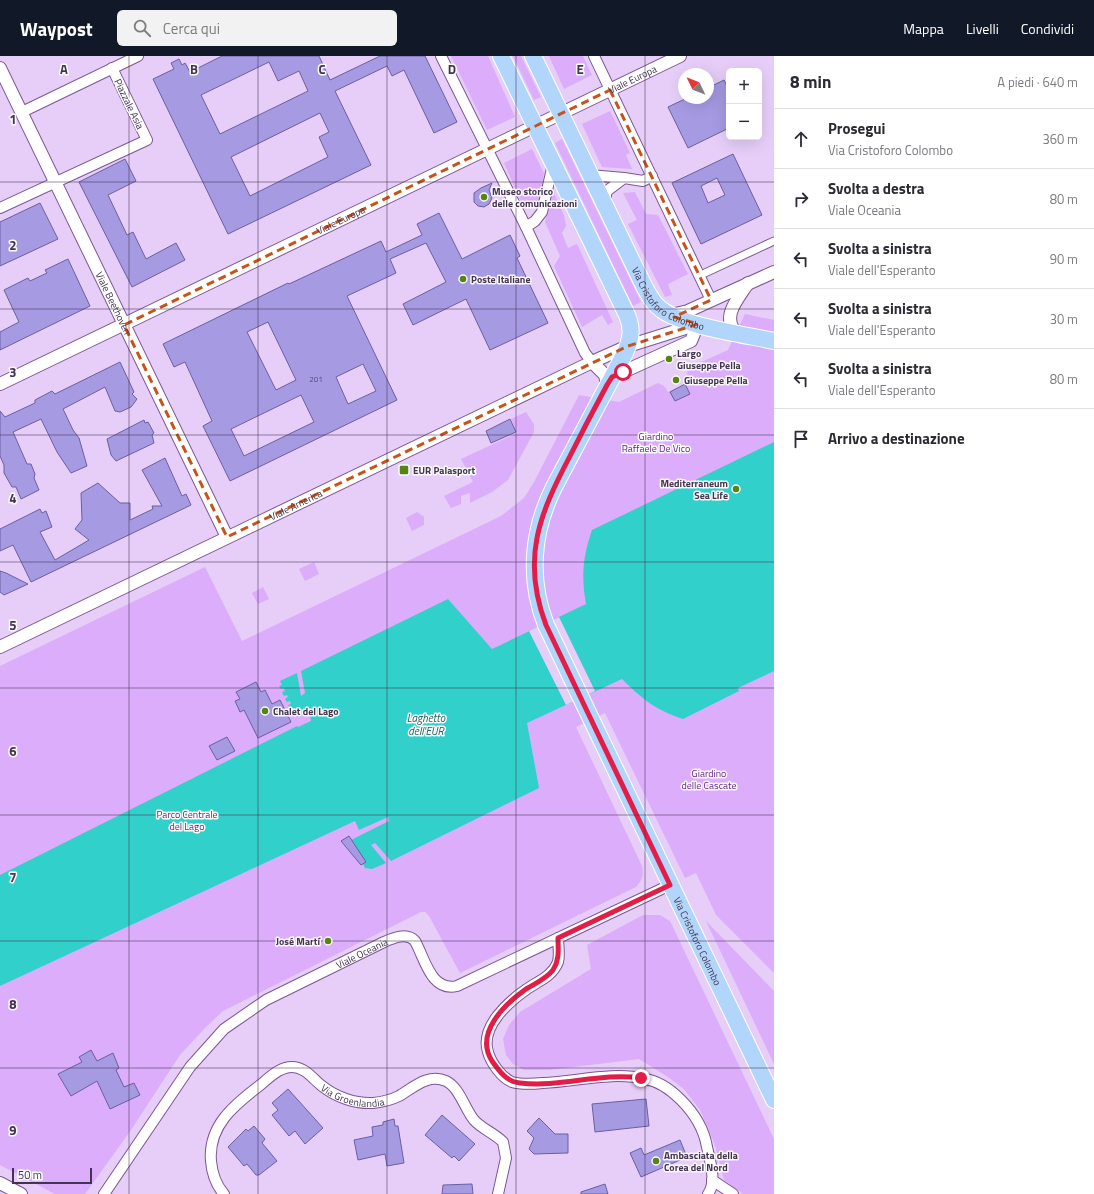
<!DOCTYPE html>
<html lang="it">
<head>
<meta charset="utf-8">
<style>
  :root { --surface:#fff; --page:#f2f2f3; --text:#2b2b33; --muted:#7c7c81; --line:#e1e1e2; --accent:#111827 }
  body { margin:0; font-family:"Titillium Web",sans-serif; background:var(--page); color:var(--text) }
  .controls { position:absolute; right:12px; top:12px; display:grid; overflow:hidden; border-radius:6px; box-shadow:0 4px 16px #0002 }
  .controls button { width:36px; height:36px; display:grid; place-items:center; padding:0; border:0; border-bottom:1px solid var(--line); background:var(--surface); color:var(--text); font:20px sans-serif }
  .compass { position:absolute; left:678px; top:12px; width:36px; height:36px; border-radius:50%; background:var(--surface); box-shadow:0 4px 16px #0002; rotate:313deg }
  .scale { position:absolute; left:12px; bottom:10px; width:80px; box-sizing:border-box; padding-left:4px; border:2px solid #453451; border-top:0; font-size:11px; line-height:14px; white-space:nowrap; color:#453451; -webkit-text-stroke:3px #fafafa; paint-order:stroke }
  .stop { position:absolute; width:12px; height:12px; margin:-9px; border:3px solid #e11d48; border-radius:50%; background:#fff }
  .stop.end { background:#e11d48; border-color:#fff; box-shadow:0 1px 4px #0008 }
  .list { margin:0; padding:0; list-style:none }
  h2 { display:flex; justify-content:space-between; align-items:center; height:52px; margin:0; padding:0 16px; font-size:17px }
  h2 small { font-size:13px; font-weight:400; color:var(--muted) }
  .list li { display:grid; grid-template-columns:26px 1fr auto; gap:12px; align-items:center; box-sizing:border-box; height:60px; padding:0 16px; border-top:1px solid var(--line) }
  .list b { display:block; font-size:15px; white-space:nowrap }
  .list p { margin:0; font-size:13px; white-space:nowrap; color:var(--muted) }
  .list em { font-size:13px; font-style:normal; color:var(--muted) }
  .icon { flex:none; width:22px; height:22px; fill:none; stroke:currentColor; stroke-width:2; stroke-linecap:round; stroke-linejoin:round }
  .map { position:relative; flex:none; width:774px; height:1138px; overflow:hidden }
  header { display:flex; align-items:center; gap:24px; box-sizing:border-box; height:56px; padding:0 20px; background:var(--accent); color:#fff }
  header strong { font-size:19px }
  nav { display:flex; gap:22px; margin-inline-start:auto; font-size:14px }
  .search { width:280px; height:36px; background:var(--page); display:flex; align-items:center; gap:10px; box-sizing:border-box; padding:0 14px; border-radius:6px; color:var(--muted); font-size:15px }
  main { display:flex }
  aside { flex:1; background:var(--surface) }
  .map>svg:first-child { display:block }
</style>
</head>
<body>
<header>
<strong>Waypost</strong>
<div class="search"><svg class="icon" aria-label="search" viewBox="0 0 24 24"><circle cx="10" cy="10" r="6"/><path d="M15 15l6 6"/></svg>Cerca qui</div>
<nav><a>Mappa</a><a>Livelli</a><a>Condividi</a></nav>
</header>
<main>
<div class="map">
<svg width="774" height="1138" viewBox="0 0 774 1138">
  <rect width="100%" height="100%" fill="#e6cef8"/>
  <g fill="#dbadfb">
    <path d="M451 0H488L515 61 487 74Z"/>
    <path d="M513 0H521L541 41 534 44Z"/>
    <path d="M549 0H583L592 19 564 33Z"/>
    <path d="M610 55 630 97 626 99 632 113 602 111 582 68Z"/>
    <path d="M562 83 641 246 633 250 555 87Z"/>
    <path d="M532 93 544 117 538 151 522 148 504 107Z"/>
    <path d="M553 135 564 159 566 170 562 177 568 192 577 188 613 266 608 269 602 259 582 271 554 210 560 200 545 166Z"/>
    <path d="M635 136 646 158 658 159 688 218 668 228 672 239 665 241 628 168 637 164 623 137Z"/>
    <path d="M745 258 774 264V917L716 859 696 817 685 822 605 657 576 671 642 810C644 820 642 824 636 831L460 917 429 860 425 856H421L223 955 205 972 180 999 131 1074 85 1138H55L0 1109V610L205 511 242 585 501 460 524 442 534 426 579 339 619 346 658 327 664 330 668 336 690 326 687 319 688 312 728 294Z"/>
    <path d="M526 356 534 368V376L508 424 492 436 470 447V437L461 440V448L451 452 444 440 473 426 461 403 517 377 511 363Z"/>
    <path d="M417 456 424 461V469L412 475 406 462Z"/>
    <path d="M314 506 319 518 305 525 299 513Z"/>
    <path d="M263 531 269 543 258 548 252 537Z"/>
    <path d="M643 859H660L670 865 774 1083V1138H743L724 1124 715 1089 700 1054 684 1033 668 1021 639 1003 549 1014H524L513 1008 506 999 503 983 509 969 520 956 591 913 587 889Z"/>
    <path d="M706 865 774 935V1008Z"/>
  </g>
  <path fill="#32d0ca" d="M774 386V615L738 632 739 635 683 663C656 654 642 643 622 623L527 667 539 732 399 801 391 805 375 787 371 789 386 807 372 813 365 812 351 784 389 765 388 761 359 774 355 765 0 930V819L297 670 298 671 311 665 309 654 297 661 296 659 294 660 292 656 295 655 293 652 290 653 288 649 291 648 290 645 287 646 285 643 288 641 287 639 284 640 282 636 285 635 283 632 281 633 279 630 282 629 280 625 297 617 301 640 305 637 301 615 448 543 492 593 586 548C581 520 583 500 592 474Z"/>
  <path fill="#e6cef8" d="M559 561 595 635 566 649 529 575Z"/>
  <g fill="#a69ae3" stroke="#6b5ea2" fill-rule="evenodd">
    <path d="M222 0H319L330 24 380 0H425L457 66 434 77 404 14 392 20 387 10 335 35 371 109 228 178 153 23 174 13 171 7 179 3 182 9 185 7 190 16ZM269 6 278 25 299 15 308 35 220 78 201 39ZM320 57 329 76 319 81 328 101 250 140 231 101Z"/>
    <path d="M724 24 729 34V72L688 92 668 51 687 42H708V32Z"/>
    <path d="M733 98 762 159 701 188 672 127ZM717 122 725 139 708 147 701 130Z"/>
    <path d="M125 103 136 125 108 139 127 179 133 176 146 203 176 187 185 204 132 231 79 126Z"/>
    <path d="M492 127 489 134 492 142 489 148 484 151 478 150 474 146V137L481 132Z"/>
    <path d="M40 147 58 183 0 210V166Z"/>
    <path d="M439 157 462 203 510 179 520 200 517 202 548 267 490 294 466 243 413 269 403 248 446 226 426 187 390 203 396 217 347 240 397 344 230 425 203 370 212 365 185 306 174 311 163 288 288 227 289 228 381 185 386 196 422 179 417 168ZM268 266 296 324 276 334 247 276ZM363 308 376 335 348 348 336 321ZM301 339 314 366 244 400 231 373Z"/>
    <path d="M68 203 90 250 0 294V276L19 266 4 234 28 222 30 225 47 217 45 214Z"/>
    <path d="M120 306 134 336 132 338 137 343 131 351 120 356 115 355 105 331 63 353 73 374 79 382 87 410 71 417 57 396 41 363 13 376 27 408H31L35 418 34 422 39 434 21 443 16 431H12L4 417V409L0 400V355L5 361 35 347V344L52 335 55 338Z"/>
    <path d="M685 328 690 338 675 345 670 336Z"/>
    <path d="M510 363 516 376 491 387 486 375Z"/>
    <path d="M144 364 145 367 148 366 154 377 152 379 154 387 116 405 111 399 107 383Z"/>
    <path d="M165 402 182 440 186 438 191 449 31 526 13 489 0 495V473L40 453 42 457 46 455 52 471 40 476 55 504 89 484 75 473 82 464 81 437 98 427 120 447H130V464L153 453 152 450H162L142 414Z"/>
    <path d="M0 515 6 517 28 528 4 539 0 536Z"/>
    <path d="M256 626 261 636 265 634 272 648 280 644 291 666 258 682 244 654 240 656 235 645 240 643 236 636Z"/>
    <path d="M227 681 235 695 217 704 209 690Z"/>
    <path d="M349 780 366 806 361 809 341 785Z"/>
    <path d="M91 994 97 1005 113 997 119 1012 116 1014 124 1031 134 1027 140 1039 110 1053 97 1025 71 1040 58 1018 82 1006 79 1001Z"/>
    <path d="M288 1033 323 1072 305 1088 295 1075 289 1080 272 1059 278 1054 272 1047Z"/>
    <path d="M646 1043 649 1070 595 1076 592 1048Z"/>
    <path d="M442 1059 475 1088 459 1105 454 1100 452 1102 425 1079Z"/>
    <path d="M539 1062 555 1078H568V1097L534 1098 529 1093 534 1082 527 1075Z"/>
    <path d="M394 1063 395 1070H398L404 1107 387 1110 385 1098 358 1104 354 1084 373 1080 372 1071 383 1069V1066Z"/>
    <path d="M254 1070 265 1083 262 1087 277 1105 259 1119H256L247 1108 244 1110 228 1091 246 1073 248 1075Z"/>
    <path d="M680 1084 687 1101 641 1121 630 1097 641 1092 644 1099Z"/>
    <path d="M472 1128 473 1138H442L443 1129Z"/>
    <path d="M605 1128 608 1138H581V1136Z"/>
  </g>
  <g fill="none" stroke-linecap="round" stroke-linejoin="round">
    <g stroke="#7c5796" stroke-width="9">
      <path id="pedestrian" d="M705 217 774 185"/>
    </g>
    <g stroke="#7c5796" stroke-width="12">
      <g id="minor">
        <path d="M441 0 526 171 585 297 592 306"/>
        <path d="M594 0 711 244"/>
        <path d="M22 56 138 0"/>
        <path d="M590 119 624 122 607 135 604 148"/>
        <path d="M624 122 643 125 652 120"/>
        <path d="M0 152 147 84 112 12"/>
        <path d="M526 171 535 165 542 156 553 108"/>
        <path d="M558 882C558 889 560 898 558 906 552 921 538 925 527 933 508 946 480 971 488 996 491 1007 502 1022 512 1026 522 1029 533 1028 543 1027 576 1026 612 1015 645 1023 659 1025 672 1035 681 1044 694 1057 704 1073 707 1091 710 1105 717 1126 708 1138"/>
        <path d="M712 1124 733 1138"/>
        <path id="s1" d="M104 1138 190 1011 224 973 266 944 384 886C393 882 407 876 415 885 425 903 431 936 457 930L670 829"/>
        <path id="s2" d="M224 1138C216 1129 212 1117 211 1105 208 1070 234 1049 259 1030 269 1022 279 1011 292 1011 305 1011 313 1023 322 1030 336 1041 355 1048 373 1047 382 1046 391 1044 399 1040 413 1032 428 1017 446 1025 459 1031 465 1053 474 1064 482 1073 494 1077 503 1086L506 1102 498 1138"/>
      </g>
    </g>
    <g stroke="#7c5796" stroke-width="14">
      <g id="tertiary">
        <path id="s3" d="M0 12 227 481"/>
        <path d="M671 259 688 255 774 216"/>
        <path d="M737 278C720 261 738 243 748 227"/>
        <path d="M592 306 605 319 607 329"/>
        <path d="M612 321 691 285 698 268"/>
        <path id="s4" d="M0 328 680 0"/>
        <path id="s5" d="M0 591 592 306 628 290 698 268"/>
        <path d="M0 1127 21 1138"/>
      </g>
    </g>
    <g stroke="#fff" stroke-width="18">
      <g id="primary">
        <path id="s6" d="M501 0 627 259C633 273 631 283 625 297L554 431C532 475 528 523 546 569L774 1044"/>
        <path id="s7" d="M533 0 644 230C649 239 653 248 662 254 683 270 747 279 774 285"/>
      </g>
    </g>
    <use href="#pedestrian" stroke="#fff" stroke-width="7"/>
    <use href="#minor" stroke="#fff" stroke-width="10"/>
    <use href="#tertiary" stroke="#fff" stroke-width="12"/>
    <use href="#primary" stroke="#b2d6fb" stroke-width="16"/>
  </g>
  <g fill="none" stroke-linecap="round" stroke-linejoin="round">
    <path stroke="#e11d48" stroke-width="5" d="M623 316 612 321 607 329C594 353 582 376 570 400 539 459 521 503 546 569L670 829 558 882C558 893 560 903 553 914 546 923 536 927 526 933 505 948 474 977 492 1005 499 1015 507 1026 520 1027 560 1032 601 1016 641 1022"/>
  </g>
  <path fill="none" stroke="#c7521a" stroke-width="3" stroke-dasharray="8 5" stroke-linejoin="round" d="M610 34 711 244 674 261 698 268 628 290 227 481 124 269Z"/>
  <path fill="none" stroke="#453451" stroke-width="1" stroke-opacity="0.55" d="M129 0V1138M258 0V1138M387 0V1138M516 0V1138M645 0V1138M0 126H774M0 253H774M0 379H774M0 506H774M0 632H774M0 759H774M0 885H774M0 1012H774"/>
  <g fill="#558414" stroke="#fafafa" stroke-width="1.5">
    <circle cx="484" cy="141" r="4"/>
    <circle cx="463" cy="223" r="4"/>
    <circle cx="669" cy="303" r="4"/>
    <circle cx="676" cy="324" r="4"/>
    <rect x="399" y="409" width="10" height="10" rx="2"/>
    <circle cx="736" cy="433" r="4"/>
    <circle cx="265" cy="655" r="4"/>
    <circle cx="328" cy="885" r="4"/>
    <circle cx="656" cy="1105" r="4"/>
  </g>
  <g text-anchor="middle" dominant-baseline="central" stroke-width="3" stroke-linejoin="round" paint-order="stroke">
    <g font-size="8" fill="#5d4e76">
      <text x="316" y="323">201</text>
    </g>
    <g font-size="10" fill="#453451" stroke="#fafafa">
      <text stroke="none"><textPath href="#s4" startOffset="702">Viale Europa</textPath></text>
      <text transform="translate(129 48) rotate(64)">Piazzale Asia</text>
      <text stroke="none"><textPath href="#s4" startOffset="378">Viale Europa</textPath></text>
      <text stroke="none"><textPath href="#s7" startOffset="283">Via Cristoforo Colombo</textPath></text>
      <text stroke="none"><textPath href="#s3" startOffset="261">Viale Beethoven</textPath></text>
      <text stroke="none"><textPath href="#s5" startOffset="328">Viale America</textPath></text>
      <text stroke="none"><textPath href="#s6" startOffset="972">Via Cristoforo Colombo</textPath></text>
      <text stroke="none"><textPath href="#s1" startOffset="362">Viale Oceania</textPath></text>
      <text stroke="none"><textPath href="#s2" startOffset="238">Via Groenlandia</textPath></text>
    </g>
    <g font-size="10" font-weight="bold" fill="#453451" stroke="#fafafa" text-anchor="start">
      <text x="492" y="135">Museo storico<tspan x="492" dy="12">delle comunicazioni</tspan></text>
      <text x="471" y="223">Poste Italiane</text>
      <text x="677" y="297">Largo<tspan x="677" dy="12">Giuseppe Pella</tspan></text>
      <text x="684" y="324">Giuseppe Pella</text>
      <text x="413" y="414">EUR Palasport</text>
      <text x="728" y="427" text-anchor="end">Mediterraneum<tspan x="728" dy="12">Sea Life</tspan></text>
      <text x="273" y="655">Chalet del Lago</text>
      <text x="320" y="885" text-anchor="end">José Martí</text>
      <text x="664" y="1099">Ambasciata della<tspan x="664" dy="12">Corea del Nord</tspan></text>
    </g>
    <g font-size="10" fill="#632685" stroke="#fafafa">
      <text x="656" y="380">Giardino<tspan x="656" dy="12">Raffaele De Vico</tspan></text>
      <text x="709" y="717">Giardino<tspan x="709" dy="12">delle Cascate</tspan></text>
      <text x="187" y="758">Parco Centrale<tspan x="187" dy="12">del Lago</tspan></text>
    </g>
    <g font-size="11" font-style="italic" fill="#225f5c" stroke="#fafafa">
      <text x="426" y="662">Laghetto<tspan x="426" dy="13">dell'EUR</tspan></text>
    </g>
  </g>
  <g font-size="13" text-anchor="middle" font-weight="bold" fill="#453451" stroke="#fafafa" stroke-width="3" stroke-linejoin="round" paint-order="stroke">
    <text x="64" y="18">A</text>
    <text x="194" y="18">B</text>
    <text x="322" y="18">C</text>
    <text x="452" y="18">D</text>
    <text x="580" y="18">E</text>
    <text x="13" y="68">1</text>
    <text x="13" y="194">2</text>
    <text x="13" y="321">3</text>
    <text x="13" y="447">4</text>
    <text x="13" y="574">5</text>
    <text x="13" y="700">6</text>
    <text x="13" y="826">7</text>
    <text x="13" y="953">8</text>
    <text x="13" y="1079">9</text>
  </g>
</svg>
<div class="controls">
<button>+</button>
<button>−</button>
</div>
<svg class="compass" viewBox="-18 -18 36 36"><path d="M0-13l5 13h-10z" fill="#e53935"/><path d="M0 13l5-13h-10z" fill="#7c7c81"/></svg>
<div class="scale">50 m</div>
<div class="stop" style="left:623px;top:316px"></div>
<div class="stop end" style="left:641px;top:1022px"></div>
</div>
<aside>
<h2>8 min<small>A piedi · 640 m</small></h2>
<ul class="list">
<li><svg class="icon" aria-label="ahead" viewBox="0 0 24 24"><path d="M12 20V5M6 11l6-6 6 6"/></svg><div><b>Prosegui</b><p>Via Cristoforo Colombo</p></div><em>360 m</em></li>
<li><svg class="icon" aria-label="right" viewBox="0 0 24 24"><path d="M7 20v-9h11M14 6l5 5-5 5"/></svg><div><b>Svolta a destra</b><p>Viale Oceania</p></div><em>80 m</em></li>
<li><svg class="icon" aria-label="left" viewBox="0 0 24 24"><path d="M17 20v-9H6M10 6l-5 5 5 5"/></svg><div><b>Svolta a sinistra</b><p>Viale dell'Esperanto</p></div><em>90 m</em></li>
<li><svg class="icon" aria-label="left" viewBox="0 0 24 24"><path d="M17 20v-9H6M10 6l-5 5 5 5"/></svg><div><b>Svolta a sinistra</b><p>Viale dell'Esperanto</p></div><em>30 m</em></li>
<li><svg class="icon" aria-label="left" viewBox="0 0 24 24"><path d="M17 20v-9H6M10 6l-5 5 5 5"/></svg><div><b>Svolta a sinistra</b><p>Viale dell'Esperanto</p></div><em>80 m</em></li>
<li><svg class="icon" aria-label="arrive" viewBox="0 0 24 24"><path d="M6 21V4h12l-3 4 3 4H6"/></svg><div><b>Arrivo a destinazione</b></div></li>
</ul>
</aside>
</main>
</body>
</html>
